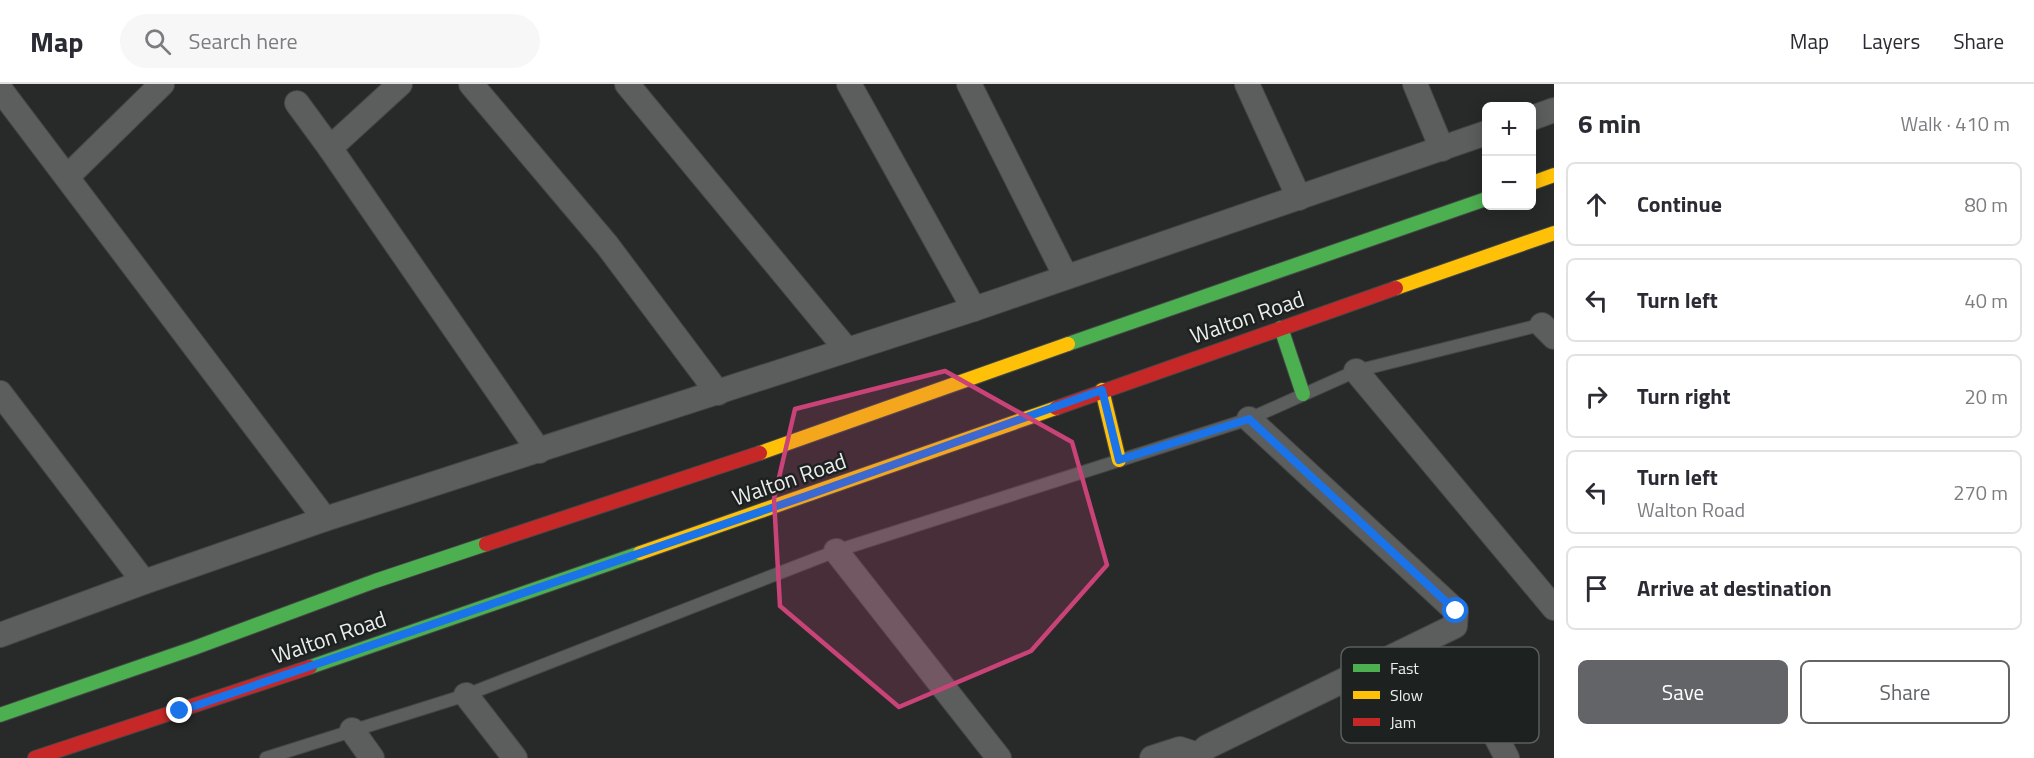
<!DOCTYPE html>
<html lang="en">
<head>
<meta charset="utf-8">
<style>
  :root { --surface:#fff; --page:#f7f7f7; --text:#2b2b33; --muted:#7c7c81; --line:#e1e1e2; --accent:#626468 }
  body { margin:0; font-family:"Titillium Web",sans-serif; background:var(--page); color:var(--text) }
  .controls { position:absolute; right:18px; top:18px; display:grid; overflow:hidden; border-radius:9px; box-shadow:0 3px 15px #0003 }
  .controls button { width:54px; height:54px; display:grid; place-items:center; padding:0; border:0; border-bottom:2px solid var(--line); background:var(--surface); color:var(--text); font:30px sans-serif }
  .stop { position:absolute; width:18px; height:18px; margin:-14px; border:4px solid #1a73e8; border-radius:50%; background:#fff }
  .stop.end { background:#1a73e8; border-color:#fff; box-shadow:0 2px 6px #0008 }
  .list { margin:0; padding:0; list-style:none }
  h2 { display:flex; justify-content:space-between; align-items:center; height:78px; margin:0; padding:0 24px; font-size:26px }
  h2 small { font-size:20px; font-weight:400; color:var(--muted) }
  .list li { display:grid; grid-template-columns:39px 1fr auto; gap:18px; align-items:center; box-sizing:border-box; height:84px; margin:0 12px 12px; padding:0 12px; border:2px solid var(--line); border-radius:9px }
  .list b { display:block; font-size:22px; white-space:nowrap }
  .list p { margin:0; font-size:20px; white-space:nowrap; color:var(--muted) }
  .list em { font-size:20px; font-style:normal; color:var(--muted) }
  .actions { display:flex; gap:12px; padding:18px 24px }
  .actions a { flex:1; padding:14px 0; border:2px solid var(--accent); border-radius:9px; text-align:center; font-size:21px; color:var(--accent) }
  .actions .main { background:var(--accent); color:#fff }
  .icon { flex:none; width:33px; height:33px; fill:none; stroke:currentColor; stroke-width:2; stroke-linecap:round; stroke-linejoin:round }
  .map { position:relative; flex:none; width:1554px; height:674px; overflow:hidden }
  header { display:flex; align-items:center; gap:36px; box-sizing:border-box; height:84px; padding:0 30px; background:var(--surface); border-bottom:2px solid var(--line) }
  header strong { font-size:28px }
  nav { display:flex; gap:33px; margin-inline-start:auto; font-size:21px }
  .search { width:420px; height:54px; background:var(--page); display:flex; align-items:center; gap:15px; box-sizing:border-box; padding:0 21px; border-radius:33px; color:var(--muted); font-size:22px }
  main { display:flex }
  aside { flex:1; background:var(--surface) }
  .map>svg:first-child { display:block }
</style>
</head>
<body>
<header>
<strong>Map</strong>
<div class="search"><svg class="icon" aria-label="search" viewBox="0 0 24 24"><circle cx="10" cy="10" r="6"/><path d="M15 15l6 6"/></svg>Search here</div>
<nav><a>Map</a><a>Layers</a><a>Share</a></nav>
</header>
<main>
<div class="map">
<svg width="1554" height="674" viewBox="0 0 1554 674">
  <rect width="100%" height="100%" fill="#282a29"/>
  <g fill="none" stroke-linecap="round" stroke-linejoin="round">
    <g stroke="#444746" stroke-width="14">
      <path id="lane" d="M266 674 466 611 836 467 1249 335 1356 287 1544 240"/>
    </g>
    <g stroke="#444746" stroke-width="26">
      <g id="street">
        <path d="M471 0 607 161 718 309"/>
        <path d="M627 0 847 266"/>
        <path d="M849 0 974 225"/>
        <path d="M969 0 1066 193"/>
        <path d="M1247 0 1299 114"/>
        <path d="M1415 0 1442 65"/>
        <path d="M0 5 325 435"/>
        <path d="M297 19 330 64 539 367"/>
        <path d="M1532 34 1554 26"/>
        <path d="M330 64 400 0"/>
        <path d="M67 93 162 0"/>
        <path d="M1542 241 1554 253"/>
        <path d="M1356 287 1554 524"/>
        <path d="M0 309 144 498"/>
        <path d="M836 467 999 674"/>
        <path d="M0 551 144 498 325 435 974 225 1486 49"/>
        <path d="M466 611 515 674"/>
        <path d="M1478 618 1507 674"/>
        <path d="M352 646 372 674"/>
        <path d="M1198 671 1207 663 1455 542 1456 527 1249 335"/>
        <path d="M1152 674 1180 665 1198 671 1200 674"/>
      </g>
    </g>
    <g stroke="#444746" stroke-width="16">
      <g id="fast">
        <path d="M1281 244 1303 310"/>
        <path d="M1068 260 1486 115"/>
        <path d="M310 583 640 469"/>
        <path d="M0 631 194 564 375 497 486 460"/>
      </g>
    </g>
    <g stroke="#444746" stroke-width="16">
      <g id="slow">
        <path d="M1532 99 1554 91"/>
        <path d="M1396 204 1554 149"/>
        <path d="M1102 306 1119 376"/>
        <path d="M760 369 1068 260"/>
        <path d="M640 469 1056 324"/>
      </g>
    </g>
    <g stroke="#444746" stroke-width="16">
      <g id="jam">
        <path d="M1056 324 1396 204"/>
        <path d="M486 460 760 369"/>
        <path d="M35 674 310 583"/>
      </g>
    </g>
    <use href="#lane" stroke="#5c5e5e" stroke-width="12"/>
    <use href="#street" stroke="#5c5e5e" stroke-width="24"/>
    <use href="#fast" stroke="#4caf50" stroke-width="14"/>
    <use href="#slow" stroke="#ffc107" stroke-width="14"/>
    <use href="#jam" stroke="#c62828" stroke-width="14"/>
  </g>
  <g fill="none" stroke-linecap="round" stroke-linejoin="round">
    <path stroke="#1a73e8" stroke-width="8" d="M180 627 806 412 1102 306 1119 376 1249 335 1456 527"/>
  </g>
  <path fill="#ca4378" fill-opacity="0.2" stroke="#ca4378" stroke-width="4.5" stroke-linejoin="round" d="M945 287 1072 358 1107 481 1031 567 899 623 780 522 774 415 795 325Z"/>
  <g text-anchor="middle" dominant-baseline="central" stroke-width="5" stroke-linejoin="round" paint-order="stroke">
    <g font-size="22" fill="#eaedec" stroke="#1d2220">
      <text transform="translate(1247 233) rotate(-19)">Walton Road</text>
      <text transform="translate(789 395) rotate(-19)">Walton Road</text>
      <text transform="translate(329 553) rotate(-19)">Walton Road</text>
    </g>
  </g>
  <rect x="1341" y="563" width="198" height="96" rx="9" fill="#1d2220" stroke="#5a5f5d" stroke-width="1.5"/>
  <rect x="1353" y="580" width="27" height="8" fill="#4caf50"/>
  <rect x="1353" y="607" width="27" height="8" fill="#ffc107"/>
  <rect x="1353" y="634" width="27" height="8" fill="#c62828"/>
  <g font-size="16" fill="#eaedec">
    <text x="1390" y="590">Fast</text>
    <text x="1390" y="617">Slow</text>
    <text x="1390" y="644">Jam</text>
  </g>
</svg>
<div class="controls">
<button>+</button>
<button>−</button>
</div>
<div class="stop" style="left:1456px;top:527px"></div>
<div class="stop end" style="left:180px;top:627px"></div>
</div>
<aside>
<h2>6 min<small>Walk · 410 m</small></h2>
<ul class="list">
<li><svg class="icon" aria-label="ahead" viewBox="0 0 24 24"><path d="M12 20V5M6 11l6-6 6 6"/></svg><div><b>Continue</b></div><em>80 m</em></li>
<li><svg class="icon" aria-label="left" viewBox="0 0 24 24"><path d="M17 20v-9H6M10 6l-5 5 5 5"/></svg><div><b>Turn left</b></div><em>40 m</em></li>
<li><svg class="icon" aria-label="right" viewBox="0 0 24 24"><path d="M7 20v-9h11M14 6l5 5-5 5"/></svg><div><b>Turn right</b></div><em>20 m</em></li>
<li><svg class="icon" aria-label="left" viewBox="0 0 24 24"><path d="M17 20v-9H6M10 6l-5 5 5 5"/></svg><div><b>Turn left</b><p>Walton Road</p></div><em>270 m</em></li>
<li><svg class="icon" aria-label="arrive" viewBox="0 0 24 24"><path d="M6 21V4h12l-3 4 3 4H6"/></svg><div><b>Arrive at destination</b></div></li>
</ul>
<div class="actions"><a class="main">Save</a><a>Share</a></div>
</aside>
</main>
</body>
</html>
